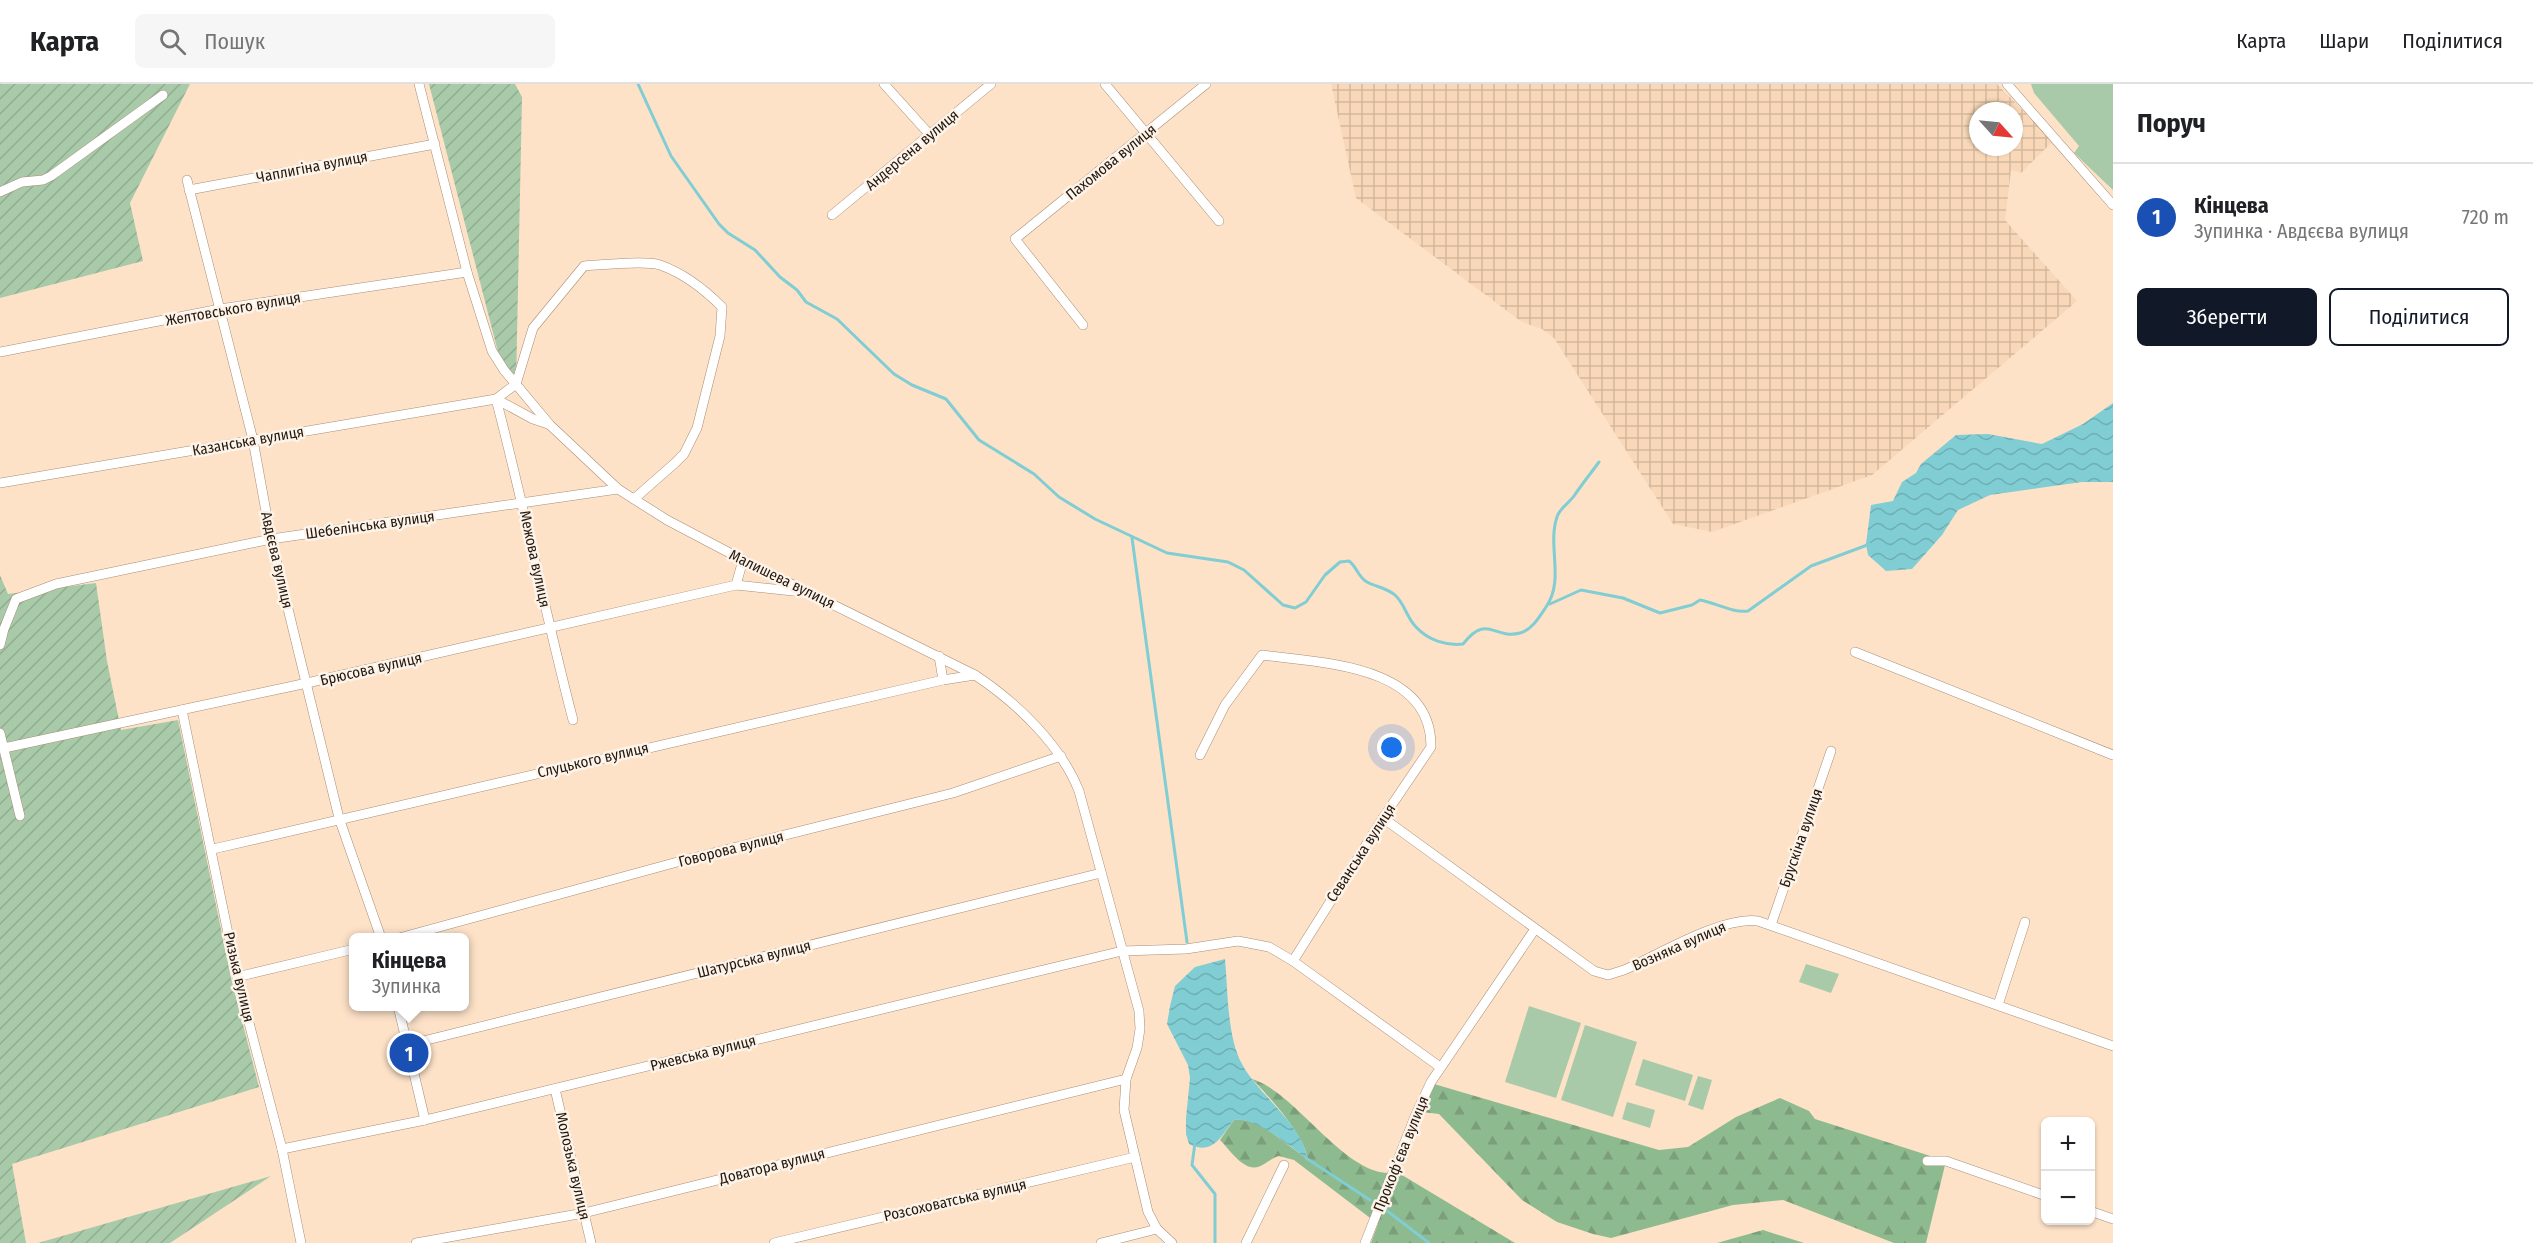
<!DOCTYPE html>
<html lang="uk">
<head>
<meta charset="utf-8">
<style>
  :root { --surface:#fff; --page:#f6f6f6; --text:#202124; --muted:#757577; --line:#e0e0e0; --accent:#111827 }
  body { margin:0; font-family:"Fira Sans Condensed",sans-serif; background:var(--page); color:var(--text) }
  .controls { position:absolute; right:18px; bottom:18px; display:grid; overflow:hidden; border-radius:9px; box-shadow:0 2px 4px #0004 }
  .controls button { width:54px; height:54px; display:grid; place-items:center; padding:0; border:0; border-bottom:2px solid var(--line); background:var(--surface); color:var(--text); font:30px sans-serif }
  .compass { position:absolute; left:1969px; top:18px; width:54px; height:54px; border-radius:50%; background:var(--surface); box-shadow:0 2px 4px #0004; rotate:117deg }
  .you { position:absolute; left:1392px; top:664px; width:21px; height:21px; margin:-15px; border:4px solid #fff; border-radius:50%; background:#1a73e8; box-shadow:0 0 0 9px #1a73e833 }
  .badge { display:grid; place-items:center; width:39px; height:39px; border-radius:50%; background:var(--accent); color:#fff; font-size:20px; font-weight:700 }
  .pin { position:absolute; translate:-50% -50%; border:3px solid #fff; box-shadow:0 2px 6px #0006 }
  .popup { position:absolute; left:349px; top:849px; width:120px; height:78px; box-sizing:border-box; display:grid; place-content:center; border-radius:9px; background:var(--surface); filter:drop-shadow(0 2px 4px #0005); font-size:20px; white-space:nowrap; color:var(--muted) }
  .popup b { font-size:22px; color:var(--text) }
  .popup::after { content:''; position:absolute; left:50%; top:100%; margin-left:-12px; border:12px solid transparent; border-top-color:var(--surface) }
  .list { margin:0; padding:0; list-style:none }
  h2 { display:flex; justify-content:space-between; align-items:center; height:78px; margin:0; padding:0 24px; font-size:26px }
  h2 small { font-size:20px; font-weight:400; color:var(--muted) }
  .list li { display:grid; grid-template-columns:39px 1fr auto; gap:18px; align-items:center; box-sizing:border-box; height:108px; padding:0 24px; border-top:2px solid var(--line) }
  .list b { display:block; font-size:22px; white-space:nowrap }
  .list p { margin:0; font-size:20px; white-space:nowrap; color:var(--muted) }
  .list em { font-size:20px; font-style:normal; color:var(--muted) }
  .actions { display:flex; gap:12px; padding:18px 24px }
  .actions a { flex:1; padding:14px 0; border:2px solid var(--accent); border-radius:9px; text-align:center; font-size:21px; color:var(--accent) }
  .actions .main { background:var(--accent); color:#fff }
  .icon { flex:none; width:33px; height:33px; fill:none; stroke:currentColor; stroke-width:2; stroke-linecap:round; stroke-linejoin:round }
  .map { position:relative; flex:none; width:2113px; height:1159px; overflow:hidden }
  header { display:flex; align-items:center; gap:36px; box-sizing:border-box; height:84px; padding:0 30px; background:var(--surface); border-bottom:2px solid var(--line) }
  header strong { font-size:28px }
  nav { display:flex; gap:33px; margin-inline-start:auto; font-size:21px }
  .search { width:420px; height:54px; background:var(--page); display:flex; align-items:center; gap:15px; box-sizing:border-box; padding:0 21px; border-radius:9px; color:var(--muted); font-size:22px }
  main { display:flex }
  aside { flex:1; background:var(--surface) }
  .map>svg:first-child { display:block }
</style>
</head>
<body>
<header>
<strong>Карта</strong>
<div class="search"><svg class="icon" aria-label="search" viewBox="0 0 24 24"><circle cx="10" cy="10" r="6"/><path d="M15 15l6 6"/></svg>Пошук</div>
<nav><a>Карта</a><a>Шари</a><a>Поділитися</a></nav>
</header>
<main>
<div class="map">
<svg width="2113" height="1159" viewBox="0 0 2113 1159">
  <defs>
    <pattern id="industrial-grid" width="8" height="8" patternUnits="userSpaceOnUse" patternTransform="scale(1.5)"><rect width="8" height="8" fill="#f8d8b8"/><path d="M0 4h8M4 0v8" fill="none" stroke="#d4b99d"/></pattern>
    <pattern id="forest-firs" width="22" height="20" patternUnits="userSpaceOnUse" patternTransform="scale(1.5)"><rect width="22" height="20" fill="#8eba8f"/><path d="M5 1l3.5 6h-7zM16 11l3.5 6h-7z" fill="#7a9f7a"/></pattern>
    <pattern id="garden-furrows" width="10" height="10" patternUnits="userSpaceOnUse" patternTransform="scale(1.5)"><rect width="10" height="10" fill="#a9caa9"/><path d="M-1 1l2-2M0 10L10 0M9 11l2-2" fill="none" stroke="#91ad90"/></pattern>
    <pattern id="water-waves" width="16" height="10" patternUnits="userSpaceOnUse" patternTransform="scale(1.5)"><rect width="16" height="10" fill="#80cdd3"/><path d="M0 5q4-4 8 0t8 0" fill="none" stroke="#6eafb4"/></pattern>
  </defs>
  <rect width="100%" height="100%" fill="#fde2c8"/>
  <path fill="url(#industrial-grid)" fill-rule="evenodd" d="M1331 0H1997L2053 57 2021 89 2011 86 2005 136 2077 217 1872 391 1712 448 1673 440 1554 254 1542 245 1522 238 1356 114ZM1978 27H2014V63H1978Z"/>
  <g fill="#a9caa9">
    <path d="M2031 0H2113V106L2074 69 2079 62 2034 9Z"/>
    <path d="M1806 880 1839 890 1831 909 1799 898Z"/>
    <path d="M1529 922 1581 939 1556 1014 1505 998Z"/>
    <path d="M1585 941 1637 958 1613 1033 1561 1016Z"/>
    <path d="M1643 975 1693 991 1685 1017 1635 1001Z"/>
    <path d="M1698 992 1712 996 1703 1026 1688 1021Z"/>
    <path d="M1627 1018 1655 1026 1650 1044 1622 1035Z"/>
  </g>
  <g fill="url(#forest-firs)">
    <path d="M1252 995C1297 1008 1349 1099 1397 1088L1515 1159H1371L1378 1140 1294 1076 1279 1072C1271 1074 1265 1081 1258 1083 1243 1087 1229 1065 1220 1056L1234 1036C1260 1032 1286 1062 1307 1074 1306 1053 1267 1010 1252 995Z"/>
    <path d="M1434 1000 1659 1066 1688 1063 1736 1033 1780 1014 1809 1027 1815 1035 1946 1077 1926 1159H1894L1783 1116 1733 1121 1611 1154 1593 1150 1557 1138 1522 1116 1439 1030 1422 1028Z"/>
    <path d="M1763 1146 1804 1159H1717Z"/>
  </g>
  <g fill="url(#garden-furrows)">
    <path d="M0 0H190L130 119 143 177 0 214Z"/>
    <path d="M429 0H515L522 13 516 300 498 268Z"/>
    <path d="M0 491 8 510 96 499 107 577 121 646 178 636 231 894 259 1003 12 1080 26 1159H0Z"/>
    <path d="M271 1092 170 1159H38Z"/>
  </g>
  <g fill="url(#water-waves)">
    <path d="M2113 319V398H2082L1990 411 1958 426 1942 451 1912 485 1886 487 1868 471 1866 460 1871 421 1893 417 1902 398 1916 389 1921 380 1956 351 1988 350 2042 360 2083 340Z"/>
    <path d="M1225 875C1228 907 1227 953 1242 980 1256 1008 1305 1043 1307 1075 1289 1062 1256 1032 1234 1036 1221 1052 1213 1072 1189 1060L1186 1050V1034L1190 994 1188 981 1167 940 1170 922 1175 902 1195 883Z"/>
  </g>
  <g fill="none" stroke-linecap="round" stroke-linejoin="round">
    <g stroke="#80cdd3" stroke-width="3">
      <path d="M638 0 671 72 719 140 728 149 755 166 780 193 797 206 806 218 837 235 894 290 912 301 946 315 979 356 1034 390 1059 413 1095 435 1167 469 1228 478 1244 486 1283 521 1295 524 1306 518 1325 491 1340 478 1349 477C1357 483 1358 493 1367 498 1376 503 1388 504 1396 512 1405 521 1407 534 1416 543 1428 556 1446 562 1463 560 1487 529 1494 556 1520 549 1532 546 1540 532 1546 523 1565 496 1547 462 1557 433 1559 425 1569 419 1574 412 1582 400 1591 389 1599 378"/>
      <path d="M1132 454 1187 858"/>
      <path d="M1550 520 1581 506 1623 514 1660 529 1692 521 1700 516C1717 519 1731 529 1748 527L1811 482 1870 460"/>
      <path d="M1195 1059 1192 1081 1215 1110V1159"/>
      <path d="M1306 1074 1370 1116"/>
      <path d="M1386 1126 1429 1159"/>
    </g>
    <g stroke="#a78e76" stroke-width="10">
      <g id="minor">
        <path d="M419 0 467 188 492 267 504 286 550 341 618 405 667 436 743 476 975 591C1016 618 1061 661 1079 707L1139 927 1140 945 1137 964 1126 995 1124 1026 1148 1128 1157 1145 1172 1159"/>
        <path d="M884 0 930 51"/>
        <path d="M1105 0 1219 137"/>
        <path d="M2007 0 2113 121"/>
        <path d="M187 96 253 356 271 455 339 734 381 854"/>
        <path d="M189 106 435 60"/>
        <path d="M0 108 22 98 43 96 51 92 163 11"/>
        <path d="M832 131 991 0"/>
        <path d="M1083 241 1015 155 1206 0"/>
        <path d="M0 268 220 225 467 188"/>
        <path d="M516 300 533 244 584 182C601 181 645 176 660 181 683 189 705 206 722 223L720 252 697 344 684 370 675 379 634 415"/>
        <path d="M496 315C524 421 545 529 573 636"/>
        <path d="M496 315 533 335 548 340"/>
        <path d="M0 399 496 315 516 300"/>
        <path d="M736 501 743 476"/>
        <path d="M0 561 4 545 16 515 56 500 271 455 618 405"/>
        <path d="M1855 568 2113 671"/>
        <path d="M939 572 943 596"/>
        <path d="M182 626 237 893 282 1065 301 1159"/>
        <path d="M0 649 20 732"/>
        <path d="M4 664 307 599 736 501 802 508"/>
        <path d="M1200 671 1225 621 1262 571C1320 579 1432 580 1431 663L1383 734 1293 877"/>
        <path d="M1383 734 1594 887 1608 891 1624 886C1658 871 1722 832 1758 837L2113 962"/>
        <path d="M213 765 943 596 975 591"/>
        <path d="M1771 841 1831 667"/>
        <path d="M399 854 681 777 953 709 1061 672"/>
        <path d="M237 893 354 865"/>
        <path d="M1998 921 2025 838"/>
        <path d="M398 922 425 1036"/>
        <path d="M407 961 1101 789"/>
        <path d="M555 1005 591 1159"/>
        <path d="M282 1065 425 1036 1122 867 1186 865 1238 857 1269 863 1293 877 1440 983"/>
        <path d="M1927 1077H1946L2046 1112"/>
        <path d="M2090 1127 2113 1135"/>
        <path d="M416 1159 584 1129 1126 995"/>
        <path d="M774 1159 1135 1073"/>
        <path d="M1101 1159 1157 1145"/>
        <path d="M1246 1159 1284 1081"/>
        <path d="M1365 1159 1416 1030 1431 998 1535 845"/>
      </g>
    </g>
    <use href="#minor" stroke="#fff" stroke-width="9"/>
  </g>
  <g text-anchor="middle" dominant-baseline="central" stroke-width="5" stroke-linejoin="round" paint-order="stroke">
    <g font-size="15" fill="#21180f" stroke="#fef3e8">
      <text transform="translate(912 66) rotate(-40)">Андерсена вулиця</text>
      <text transform="translate(1111 78) rotate(-39)">Пахомова вулиця</text>
      <text transform="translate(312 83) rotate(-11)">Чаплигіна вулиця</text>
      <text transform="translate(233 225) rotate(-10)">Желтовського вулиця</text>
      <text transform="translate(248 357) rotate(-10)">Казанська вулиця</text>
      <text transform="translate(370 441) rotate(-8)">Шебелінська вулиця</text>
      <text transform="translate(535 475) rotate(78)">Межова вулиця</text>
      <text transform="translate(277 476) rotate(77)">Авдєєва вулиця</text>
      <text transform="translate(782 495) rotate(26)">Малишева вулиця</text>
      <text transform="translate(371 585) rotate(-13)">Брюсова вулиця</text>
      <text transform="translate(593 676) rotate(-13)">Слуцького вулиця</text>
      <text transform="translate(1801 754) rotate(-71)">Брускіна вулиця</text>
      <text transform="translate(731 765) rotate(-14)">Говорова вулиця</text>
      <text transform="translate(1361 769) rotate(-57)">Севанська вулиця</text>
      <text transform="translate(1679 862) rotate(-24)">Возняка вулиця</text>
      <text transform="translate(754 875) rotate(-14)">Шатурська вулиця</text>
      <text transform="translate(239 893) rotate(77)">Ризька вулиця</text>
      <text transform="translate(703 969) rotate(-14)">Ржевська вулиця</text>
      <text transform="translate(1401 1070) rotate(-68)">Прокоф’єва вулиця</text>
      <text transform="translate(573 1082) rotate(77)">Молозька вулиця</text>
      <text transform="translate(772 1082) rotate(-14)">Доватора вулиця</text>
      <text transform="translate(955 1116) rotate(-13)">Розсоховатська вулиця</text>
    </g>
  </g>
</svg>
<div class="controls">
<button>+</button>
<button>−</button>
</div>
<svg class="compass" viewBox="-18 -18 36 36"><path d="M0-13l5 13h-10z" fill="#e53935"/><path d="M0 13l5-13h-10z" fill="#757577"/></svg>
<div class="you"></div>
<div class="pin badge" style="left:409px;top:969px;background:#1a4fb4">1</div>
<div class="popup"><b>Кінцева</b>Зупинка</div>
</div>
<aside>
<h2>Поруч<small></small></h2>
<ul class="list">
<li><span class="badge" style="background:#1a4fb4">1</span><div><b>Кінцева</b><p>Зупинка · Авдєєва вулиця</p></div><em>720 m</em></li>
</ul>
<div class="actions"><a class="main">Зберегти</a><a>Поділитися</a></div>
</aside>
</main>
</body>
</html>
